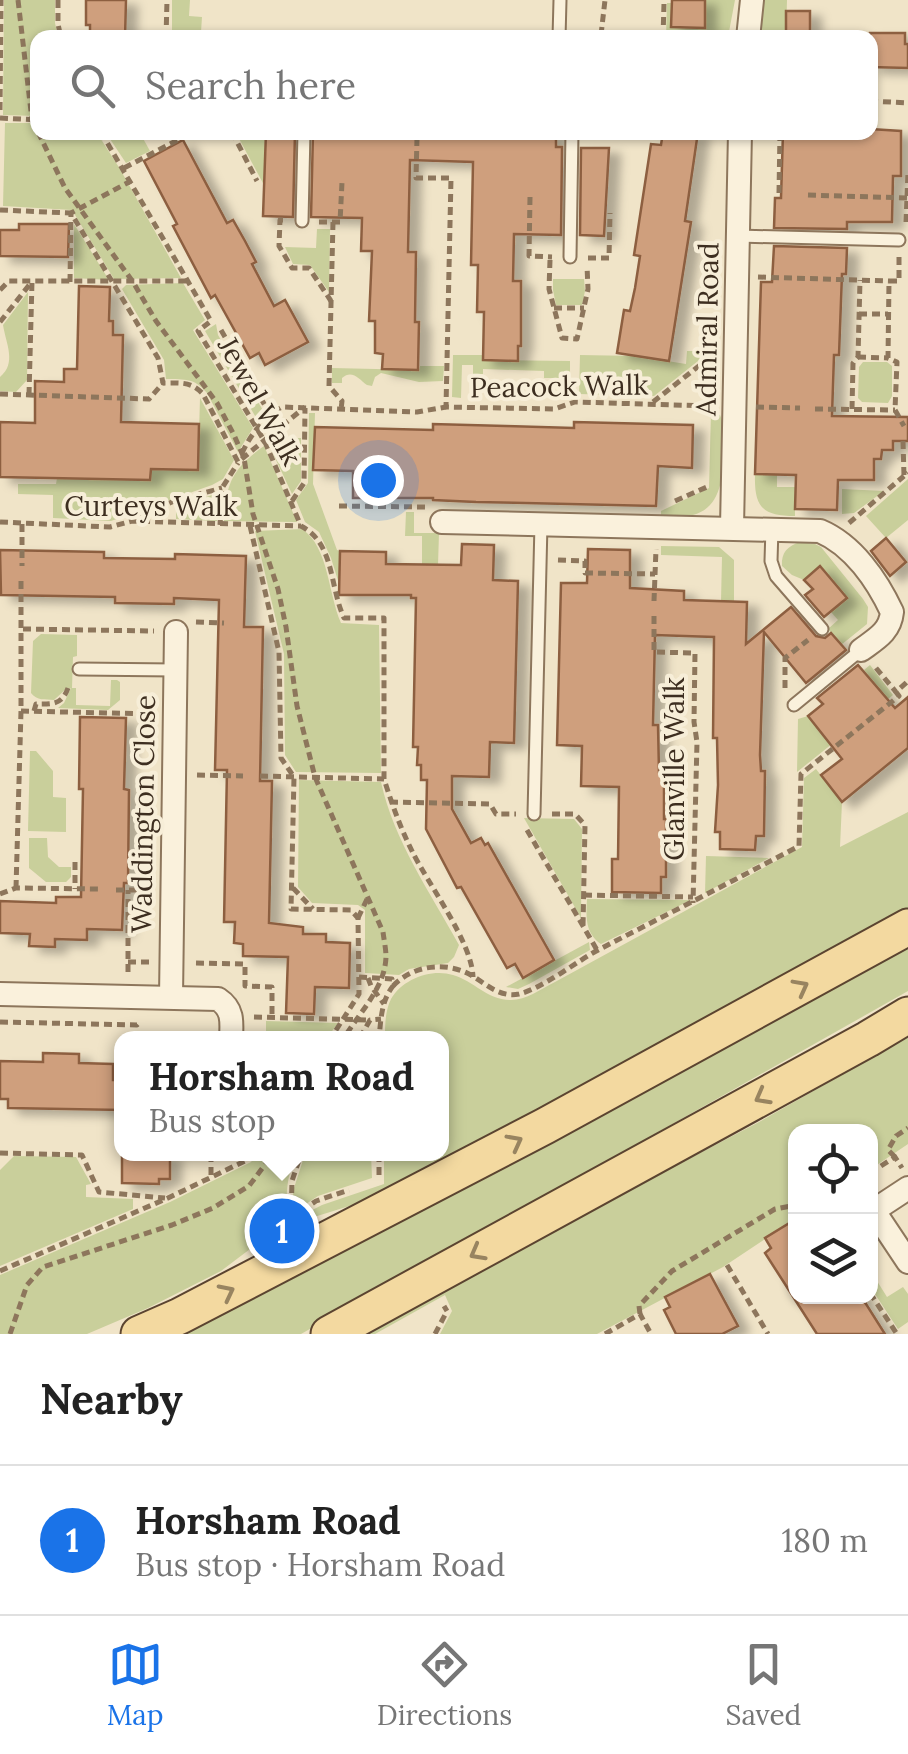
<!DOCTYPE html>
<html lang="en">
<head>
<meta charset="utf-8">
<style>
  :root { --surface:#fff; --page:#f2f2f2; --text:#222; --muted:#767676; --line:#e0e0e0; --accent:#1a73e8 }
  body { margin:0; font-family:Lora,serif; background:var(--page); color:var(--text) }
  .controls { position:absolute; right:30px; bottom:30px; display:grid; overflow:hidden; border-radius:20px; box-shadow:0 2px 8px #0004 }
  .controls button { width:90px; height:90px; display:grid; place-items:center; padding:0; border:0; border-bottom:2px solid var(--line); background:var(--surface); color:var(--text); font:50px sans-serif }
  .you { position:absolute; left:378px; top:480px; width:35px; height:35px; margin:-25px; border:8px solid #fff; border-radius:50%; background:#1a73e8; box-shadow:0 0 0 15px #1a73e833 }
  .badge { display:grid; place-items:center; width:65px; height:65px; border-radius:50%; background:var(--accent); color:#fff; font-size:32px; font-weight:700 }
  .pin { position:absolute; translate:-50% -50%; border:5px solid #fff; box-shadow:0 2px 10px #0006 }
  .popup { position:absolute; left:114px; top:1031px; width:335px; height:130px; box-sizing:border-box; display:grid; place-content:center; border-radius:20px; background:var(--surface); filter:drop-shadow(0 2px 8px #0005); font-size:32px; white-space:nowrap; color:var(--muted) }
  .popup b { font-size:38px; color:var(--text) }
  .popup::after { content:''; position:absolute; left:50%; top:100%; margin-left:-20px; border:20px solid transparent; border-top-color:var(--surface) }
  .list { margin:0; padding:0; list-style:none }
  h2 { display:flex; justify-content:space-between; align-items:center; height:130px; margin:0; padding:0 40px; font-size:42px }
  h2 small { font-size:32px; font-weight:400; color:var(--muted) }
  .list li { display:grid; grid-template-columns:65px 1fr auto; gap:30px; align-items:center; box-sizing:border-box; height:150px; padding:0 40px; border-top:2px solid var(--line) }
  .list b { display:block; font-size:38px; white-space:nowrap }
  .list p { margin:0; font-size:32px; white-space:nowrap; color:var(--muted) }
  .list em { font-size:32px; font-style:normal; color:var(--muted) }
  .icon { flex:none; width:55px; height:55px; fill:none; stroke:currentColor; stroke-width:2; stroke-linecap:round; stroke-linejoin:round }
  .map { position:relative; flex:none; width:908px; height:1334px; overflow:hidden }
  .search { position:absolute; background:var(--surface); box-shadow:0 2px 8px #0004; left:30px; right:30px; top:30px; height:110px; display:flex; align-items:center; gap:25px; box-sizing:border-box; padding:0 35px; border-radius:20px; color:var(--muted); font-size:38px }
  .sheet { height:280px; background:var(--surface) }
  nav { display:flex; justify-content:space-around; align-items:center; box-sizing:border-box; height:140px; border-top:2px solid var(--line); background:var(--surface); font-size:28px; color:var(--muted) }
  nav a { display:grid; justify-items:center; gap:5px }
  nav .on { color:var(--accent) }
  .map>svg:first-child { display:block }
</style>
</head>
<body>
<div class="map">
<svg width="908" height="1334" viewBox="0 0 908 1334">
  <defs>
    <filter id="shadow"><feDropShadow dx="11" dy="6" stdDeviation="5" flood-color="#0004"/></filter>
  </defs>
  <rect width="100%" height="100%" fill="#f0e4c8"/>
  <g fill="#c9cf9b">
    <path d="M4 0H55V23L58 37 38 38 37 116 3 115Z"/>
    <path d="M172 0H190L189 16 202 17 201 32 172 31Z"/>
    <path d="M705 0H735L728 37 666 38 667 3H672L671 27H705Z"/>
    <path d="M764 0H787L786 37 760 38Z"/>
    <path d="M5 123H37L38 132 97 133 120 169 181 278 114 279 72 210 3 206Z"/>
    <path d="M106 133H140L150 151 126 163Z"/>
    <path d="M236 133H265L264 185Z"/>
    <path d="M74 224 109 280 74 278Z"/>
    <path d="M317 229H330L329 292 310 265 293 264 285 247 316 248Z"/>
    <path d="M553 279H584L585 291 582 305H556L553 290Z"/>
    <path d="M183 283 205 320 193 330 253 428 238 452 207 393C193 377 186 380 166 379L164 360 122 289 126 285Z"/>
    <path d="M28 292 27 380 16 392 0 391V377C17 363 6 344 3 325Z"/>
    <path d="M216 324 218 335 264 412 258 421 205 331Z"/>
    <path d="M687 351H705L703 357 654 396 579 394 580 355 636 356 686 364Z"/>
    <path d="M453 355H483L484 360 570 361V378H544V371L483 369V374H473V365H462L461 398 452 397Z"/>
    <path d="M863 362H887L892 366V396L888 403 862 402 858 398 859 367Z"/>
    <path d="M420 366H444L443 381 419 382 381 373 375 377 372 386 367 385C359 379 352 369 342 378V383H332V368L419 370Z"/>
    <path d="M200 398 234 460 223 479 212 485 111 521 53 518V495L18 494V484H56L57 478 150 480 151 468 198 469Z"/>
    <path d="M711 412 720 415 723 423C722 452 731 505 693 515 683 518 672 516 661 516V511L709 488Z"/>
    <path d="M309 413H315L313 484 337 550 340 551V587L331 558 319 532 305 522 296 500 308 483Z"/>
    <path d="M282 431 283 438H301V481L292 494 268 443Z"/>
    <path d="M264 446 297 522 224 521C226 483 232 469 264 446Z"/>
    <path d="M755 474 777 475V487H795V516C762 516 754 507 755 474Z"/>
    <path d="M908 479V520L886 538 866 516Z"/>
    <path d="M842 489 884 491 854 513 842 514Z"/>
    <path d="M218 493 217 521 176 519V507Z"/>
    <path d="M406 512H414V533H439L438 565H422V536H405Z"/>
    <path d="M302 529C329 547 328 594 341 623L379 625 381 773 296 772 285 755 284 654 255 531Z"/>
    <path d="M800 542 815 544 821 547 863 599 868 607 867 624 841 645 828 629 838 620 831 612 847 597 821 566 804 580 792 575 782 566C781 552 788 546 800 542Z"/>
    <path d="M661 546 719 547 734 560V602L721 601 722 557 661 555Z"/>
    <path d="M41 634 77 635V656L73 657 72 688H76V705L110 706 111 680H117L120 682V700L108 710 58 708 64 703 71 688 66 689 54 700C45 699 37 701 31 693L33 641Z"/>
    <path d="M870 665 893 695 797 772 798 719 808 716 822 732 877 687 864 670Z"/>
    <path d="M30 751H36L53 771V797L66 798V832L28 831Z"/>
    <path d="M816 769 842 802 840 847 908 812V908L736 1004 375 1198 298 1222 295 1219 322 1205 384 1184V1154H442V1038H385C385 1026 385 1011 391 999 402 979 432 968 453 975 474 981 487 1000 511 1000 526 1000 541 989 555 982L802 847 804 778Z"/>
    <path d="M299 780 381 782C394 841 430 892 459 945L454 957 448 963 409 969 399 975 365 973V910L358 905 312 903 298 887Z"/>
    <path d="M524 818 574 819 582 829 581 918Z"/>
    <path d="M29 838H47L48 857 59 867H71V877L66 882H46L29 868Z"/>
    <path d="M706 856 769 858 705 893Z"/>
    <path d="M587 899 691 900 601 944C585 933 586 917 587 899Z"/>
    <path d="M589 942 590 950 529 984 518 989 506 987Z"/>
    <path d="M908 942V991L301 1334H171Z"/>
    <path d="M266 1021 338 1023 327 1038H266Z"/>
    <path d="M908 1037V1144L871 1169 870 1132H796L795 1219 723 1267 597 1334H440L452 1311 445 1295 375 1334H355L759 1122Z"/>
    <path d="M257 1154H296C286 1179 286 1194 287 1221L221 1271 148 1308 87 1334H0V1275L170 1202 251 1162Z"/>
    <path d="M305 1154H371L372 1178 318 1196 294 1212 293 1191Z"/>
    <path d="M14 1156 76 1157 91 1184 86 1185V1197L133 1199V1209L0 1266V1170Z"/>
    <path d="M877 1281 887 1297 903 1287 908 1294V1322L898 1329 871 1288V1285Z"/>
  </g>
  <g fill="#cf9f7d" stroke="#8d5f41" stroke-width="2.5" filter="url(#shadow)">
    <path d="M86 0H126L125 38H90V25H86Z"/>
    <path d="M672 0H705V28L671 27Z"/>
    <rect x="786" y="11" width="24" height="27"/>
    <path d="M870 33H905V44H908V68L870 67Z"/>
    <path d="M870 129 901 131V176H893L892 222H847V229L774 228 775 198H781L783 132H870Z"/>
    <path d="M266 132H295L293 217 263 216Z"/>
    <path d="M313 132H556V147H562L561 235 514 234 513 281H521V346H518V361L483 360 484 312H477L478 265H471L473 162 410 160 408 252H416L415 322H419L418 370 382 369 383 354 375 353V321H369L372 251H361L362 218 311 217Z"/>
    <path d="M663 132H698L685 221 691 222 669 361 617 353 624 310 630 311 635 288 640 256 634 255 651 144 661 145Z"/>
    <path d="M183 140 227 223 233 220 245 241 256 262 252 264 274 306 285 300 308 342 265 365 259 353 250 358 215 295 211 298 173 226 177 224 144 161Z"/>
    <path d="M581 148H609L604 236 580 235Z"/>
    <path d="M19 224H69L68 257 0 256V230H19Z"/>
    <path d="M774 246 847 248 846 274H842L839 355H834L832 416 908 417V441H893V450H882L881 459H874V480H838L837 510 795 509 796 475 755 474 761 282H772Z"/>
    <path d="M79 286 110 287 109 321H113V335H123L121 422 199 424 198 470 151 469 150 480 0 477V422L35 423V381L64 382V369H77Z"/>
    <path d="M574 422 693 425 692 468 658 466 656 506 476 502 433 500V498H353V471L313 470 315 427 433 430V424L574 428Z"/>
    <path d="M886 538 906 562 890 576 871 551Z"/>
    <path d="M462 544 494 545 493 580 518 581 514 743 490 742 489 777 452 776V809L471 843 481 838 485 845 488 843 554 960 523 978 515 964 507 968 461 887 457 888 426 829 427 780H421V765H417L418 747H413L416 598H411V595H339L340 551 386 552V564L461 565Z"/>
    <path d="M588 549 630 550V588L684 591V600L747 602 746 644 791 607 816 636 825 638 831 633 846 650 806 683 764 632 760 755 761 771H765L764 836H756L755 850 720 849V832H715L718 785 717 738H713L714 637 655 635 653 725H658L659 772H664V819H666V877H661V893L612 892V859H618L619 787 581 786 582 746 557 745 561 583H587Z"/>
    <path d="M0 550 104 552V558L175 559V554L246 556 244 627H263L260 781H272L269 923 303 927V934H326V942L350 943 349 988 315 987 314 1014 286 1013 288 957 243 956V944L234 943 235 922H224L227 770H215L219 600 174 598V604L115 603V597L1 595Z"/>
    <path d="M820 566 847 598 824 617 805 595 813 589 804 580Z"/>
    <path d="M858 665 895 708 908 697V748L842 802 821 775 842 759 808 716 823 704 817 698Z"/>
    <path d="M80 717 126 718 124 789 129 790 128 883H124L122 930 87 929V940L55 939V947L29 946 30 934 0 933V901L56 903V897H81L83 789H79Z"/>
    <path d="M43 1053 79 1054V1063L113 1064V1080H122V1110L8 1108V1099H0V1061L43 1062Z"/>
    <path d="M122 1154H170V1179H159V1184L122 1183Z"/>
    <path d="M796 1219V1296H861L885 1334H817L765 1253 771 1248 765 1238Z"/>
    <path d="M710 1274 738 1326 722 1334H676L664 1310 670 1307 665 1297Z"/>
  </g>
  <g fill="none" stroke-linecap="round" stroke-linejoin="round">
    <g stroke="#8d765c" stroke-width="15">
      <g id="service">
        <path d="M559 38 560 0"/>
        <path d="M302 221 304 132"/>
        <path d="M738 236 899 240"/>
        <path d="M570 257 572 132"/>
        <path d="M772 528 771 561 776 576 822 629"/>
        <path d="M79 669 175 670"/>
        <path d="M794 705 861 650"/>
        <path d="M534 814 541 524"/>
      </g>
    </g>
    <g stroke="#8d765c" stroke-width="26">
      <g id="minor">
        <path d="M748 38 752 0"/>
        <path d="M442 522 820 531C853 545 877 580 892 612 890 632 876 639 861 650"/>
        <path d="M732 527 740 132"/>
        <path d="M0 994 218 999C233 1009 232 1021 231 1038"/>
        <path d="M171 997 176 632"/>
        <path d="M874 1211 908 1262"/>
        <path d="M870 1213 908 1188"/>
      </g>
    </g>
    <g stroke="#5b4430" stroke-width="39">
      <g id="primary">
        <path d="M139 1334 180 1316 545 1126 908 927"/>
        <path d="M329 1334 868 1039 908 1015"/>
      </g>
    </g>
    <g stroke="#8d765c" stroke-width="5" stroke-dasharray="8 5" stroke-linecap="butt">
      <path d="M18 0 32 120 38 131"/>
      <path d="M58 0V24L61 38"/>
      <path d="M601 35 605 0"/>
      <path d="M575 37 601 35 603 38"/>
      <path d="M166 38 167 0"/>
      <path d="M663 38 664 3"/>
      <path d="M870 101 908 103"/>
      <path d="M0 110 1 0"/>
      <path d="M0 118 38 120"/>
      <path d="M38 132 65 188 133 282 156 321 217 403 234 435 244 458 253 514 278 589 286 627 297 706 315 777 383 932C384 940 386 949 386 957 385 988 359 1013 344 1038"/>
      <path d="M101 132 211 321 198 331 265 442 301 526C335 544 329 585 344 618H384V779C392 804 400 827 412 851 428 884 472 942 473 977"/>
      <path d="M232 132 257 181"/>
      <path d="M417 138 416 178H451L446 407 554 409 575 402 710 406"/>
      <path d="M124 168 193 132"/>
      <path d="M779 193 780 132"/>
      <path d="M808 195 907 198"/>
      <path d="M530 197 529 256 552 257"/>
      <path d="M0 210 71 213 158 358 163 383C180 383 191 381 203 394L238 462 305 407"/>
      <path d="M283 220H280L279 246 292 268H309L331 301"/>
      <path d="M319 222H340L342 182"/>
      <path d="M333 222 329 386 342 401 341 410"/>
      <path d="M906 222 908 172"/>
      <path d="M899 257V281H889L888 358 897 362 895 410 904 426"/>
      <path d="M588 258H609L610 213"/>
      <path d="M550 260 549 289 562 338 577 339 588 289 587 266"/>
      <path d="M758 277 889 281"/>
      <path d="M70 282 71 213 131 181"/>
      <path d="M0 290 9 281H187"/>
      <path d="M554 308H584"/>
      <path d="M859 314H888"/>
      <path d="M0 322 30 284"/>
      <path d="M221 330 270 414"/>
      <path d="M858 357 888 358"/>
      <path d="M0 394 149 399 163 383"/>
      <path d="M29 395 32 281"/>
      <path d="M653 402 709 358"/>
      <path d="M756 407 800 408"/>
      <path d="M815 409 895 410"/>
      <path d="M852 409 853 363 858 357 860 280"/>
      <path d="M903 441 904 476 908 473"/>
      <path d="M242 453C251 434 264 417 282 407L417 412 446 407"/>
      <path d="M292 501 304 483 305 408"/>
      <path d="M675 501 707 487V483"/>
      <path d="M339 506 426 507"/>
      <path d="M134 520 174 501 222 488"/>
      <path d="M0 522 110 527 132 521 301 526"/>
      <path d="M849 523 904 476"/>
      <path d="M22 524V566"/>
      <path d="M220 525 222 488 238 463"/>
      <path d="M250 526 279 652 281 758 294 777 291 909 351 910 358 918 359 994 331 1038"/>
      <path d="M558 560 585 561V573L655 574"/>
      <path d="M654 601 656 549"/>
      <path d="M654 616V652L695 653 694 722 697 742 693 903"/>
      <path d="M196 622 224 623"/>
      <path d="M23 629 154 631"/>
      <path d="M876 668 896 692"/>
      <path d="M785 688V658L808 640"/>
      <path d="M21 711 153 714"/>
      <path d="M34 711 36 704C54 704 63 705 69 685"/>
      <path d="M197 775 243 776"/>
      <path d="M260 776 384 779"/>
      <path d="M390 802 490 804 496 814H516"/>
      <path d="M552 814H575L585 825 583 926"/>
      <path d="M527 830 597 950"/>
      <path d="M75 862V889"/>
      <path d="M16 888 21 711V581"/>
      <path d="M293 888 313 909"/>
      <path d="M116 890H148"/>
      <path d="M0 894 16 888 100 889"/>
      <path d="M584 895 693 897"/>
      <path d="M358 918 369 895"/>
      <path d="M128 962H150"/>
      <path d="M196 963 245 964V986L272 987V1016"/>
      <path d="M128 972V890"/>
      <path d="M359 977 392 979 393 986C381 1001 381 1020 379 1038"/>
      <path d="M368 978 371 986 384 1004"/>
      <path d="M393 986C413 965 446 961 471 975 486 984 500 998 519 994 543 988 577 961 600 949 666 915 733 881 799 846L801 774 899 696 896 692 908 681"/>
      <path d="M254 1017 370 1020"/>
      <path d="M0 1022 137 1025 140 1022"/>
      <path d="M360 1038 370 1020 381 1019"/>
      <path d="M0 1153 82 1155 99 1192 165 1198"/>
      <path d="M211 1154V1177"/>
      <path d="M379 1154V1180"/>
      <path d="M895 1157 888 1150 896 1136 908 1128"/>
      <path d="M870 1173 895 1157 902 1168"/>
      <path d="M291 1218 316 1201 349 1190"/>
      <path d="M291 1219 292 1181 301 1154"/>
      <path d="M727 1265 768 1334"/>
      <path d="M0 1271 168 1198 247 1160 251 1154"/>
      <path d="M870 1293 897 1334"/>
      <path d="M640 1314 639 1306 672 1271 775 1209 796 1205"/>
      <path d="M10 1334 27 1285 43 1267 172 1225 213 1208 249 1186 273 1154"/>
      <path d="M435 1334 447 1311 444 1306"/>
      <path d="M605 1334 640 1314 651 1334"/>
    </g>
    <use href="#service" stroke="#faf1dc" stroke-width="11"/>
    <use href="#minor" stroke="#faf1dc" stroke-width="22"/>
    <use href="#primary" stroke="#f3d9a0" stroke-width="35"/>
  </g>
  <defs><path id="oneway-chevron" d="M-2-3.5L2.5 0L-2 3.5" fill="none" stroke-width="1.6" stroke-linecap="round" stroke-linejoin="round" transform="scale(2.5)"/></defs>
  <g stroke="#988460">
    <use href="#oneway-chevron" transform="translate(801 987) rotate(-28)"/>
    <use href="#oneway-chevron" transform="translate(762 1097) rotate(151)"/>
    <use href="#oneway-chevron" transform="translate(515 1142) rotate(-28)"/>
    <use href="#oneway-chevron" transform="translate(477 1253) rotate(151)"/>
    <use href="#oneway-chevron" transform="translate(227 1292) rotate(-27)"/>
  </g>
  <g text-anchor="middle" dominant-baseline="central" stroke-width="8" stroke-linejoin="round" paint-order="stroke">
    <g font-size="28" fill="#3d2e20" stroke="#f7eed8">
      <text transform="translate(707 329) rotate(-89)">Admiral Road</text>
      <text transform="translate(559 386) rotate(-1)">Peacock Walk</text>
      <text transform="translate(260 401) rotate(61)">Jewel Walk</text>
      <text x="151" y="506">Curteys Walk</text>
      <text transform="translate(674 769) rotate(-90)">Glanville Walk</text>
      <text transform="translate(143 814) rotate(-89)">Waddington Close</text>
    </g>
  </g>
</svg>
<div class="controls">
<button><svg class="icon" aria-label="locate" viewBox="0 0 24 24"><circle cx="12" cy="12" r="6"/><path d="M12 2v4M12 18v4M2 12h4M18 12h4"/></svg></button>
<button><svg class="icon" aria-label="layers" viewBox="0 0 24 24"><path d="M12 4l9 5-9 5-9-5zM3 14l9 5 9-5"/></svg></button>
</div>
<div class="you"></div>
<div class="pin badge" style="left:282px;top:1231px">1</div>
<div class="popup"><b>Horsham Road</b>Bus stop</div>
<div class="search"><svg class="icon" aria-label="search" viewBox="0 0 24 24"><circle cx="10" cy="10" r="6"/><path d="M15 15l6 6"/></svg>Search here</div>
</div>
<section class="sheet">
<h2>Nearby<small></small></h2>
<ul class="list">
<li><span class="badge">1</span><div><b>Horsham Road</b><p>Bus stop · Horsham Road</p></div><em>180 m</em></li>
</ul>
</section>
<nav>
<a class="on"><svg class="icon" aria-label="map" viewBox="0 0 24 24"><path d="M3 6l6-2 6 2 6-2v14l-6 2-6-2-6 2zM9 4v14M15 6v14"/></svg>Map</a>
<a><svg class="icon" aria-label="directions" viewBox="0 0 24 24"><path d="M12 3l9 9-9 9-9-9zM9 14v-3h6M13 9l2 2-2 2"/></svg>Directions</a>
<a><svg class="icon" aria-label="saved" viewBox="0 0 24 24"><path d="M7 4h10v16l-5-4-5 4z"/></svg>Saved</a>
</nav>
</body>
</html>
